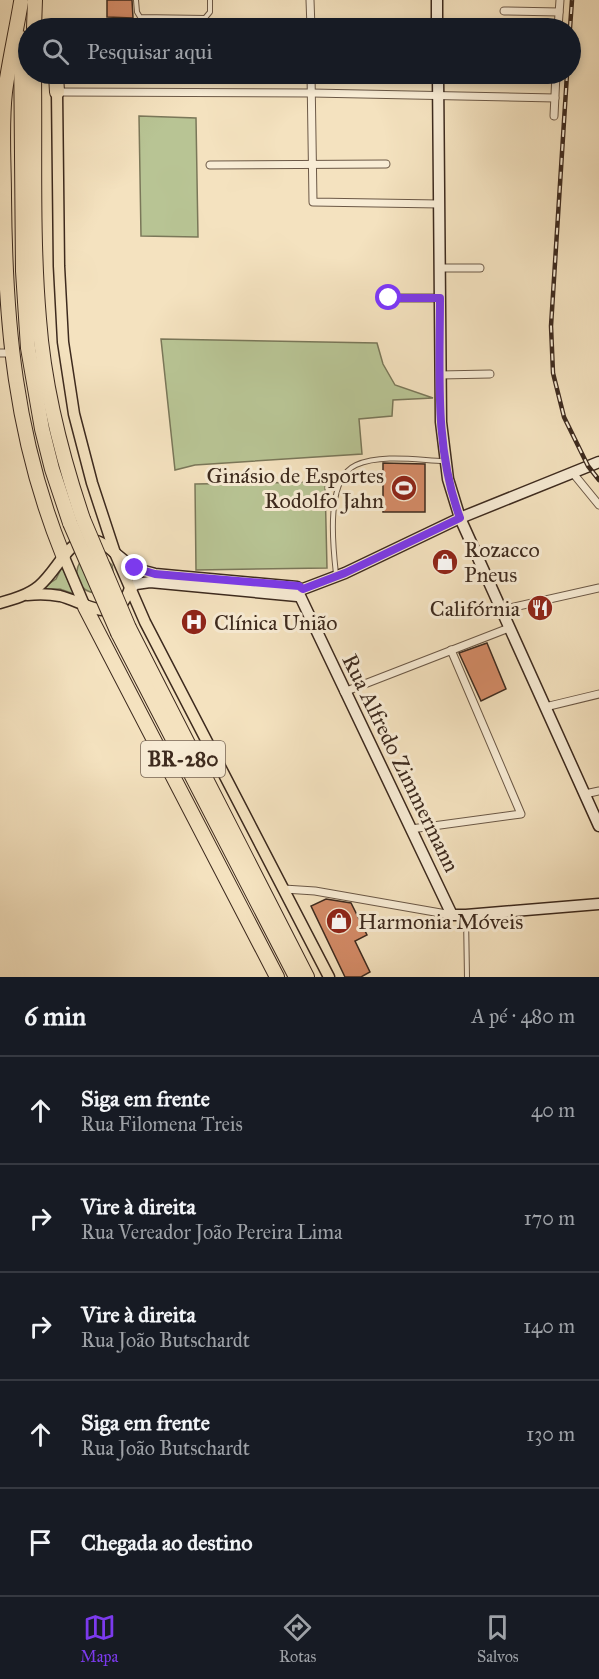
<!DOCTYPE html>
<html lang="pt">
<head>
<meta charset="utf-8">
<style>
  :root { --surface:#171b24; --page:#242831; --text:#f1f3f6; --muted:#9ea1a6; --line:#363941; --accent:#7c3aed }
  body { margin:0; font-family:"IM FELL Great Primer",serif; background:var(--page); color:var(--text) }
  .stop { position:absolute; width:18px; height:18px; margin:-14px; border:4px solid #7c3aed; border-radius:50%; background:#fff }
  .stop.end { background:#7c3aed; border-color:#fff; box-shadow:0 2px 6px #0008 }
  .list { margin:0; padding:0; list-style:none }
  h2 { display:flex; justify-content:space-between; align-items:center; height:78px; margin:0; padding:0 24px; font-size:26px }
  h2 small { font-size:20px; font-weight:400; color:var(--muted) }
  .list li { display:grid; grid-template-columns:39px 1fr auto; gap:18px; align-items:center; box-sizing:border-box; height:108px; padding:0 24px; border-top:2px solid var(--line) }
  .list b { display:block; font-size:22px; white-space:nowrap }
  .list p { margin:0; font-size:20px; white-space:nowrap; color:var(--muted) }
  .list em { font-size:20px; font-style:normal; color:var(--muted) }
  .icon { flex:none; width:33px; height:33px; fill:none; stroke:currentColor; stroke-width:2; stroke-linecap:round; stroke-linejoin:round }
  .map { position:relative; flex:none; width:599px; height:977px; overflow:hidden }
  .search { position:absolute; background:var(--surface); box-shadow:0 3px 9px #0003; left:18px; right:18px; top:18px; height:66px; display:flex; align-items:center; gap:15px; box-sizing:border-box; padding:0 21px; border-radius:33px; color:var(--muted); font-size:22px }
  .sheet { height:618px; background:var(--surface) }
  nav { display:flex; justify-content:space-around; align-items:center; box-sizing:border-box; height:84px; border-top:2px solid var(--line); background:var(--surface); font-size:16px; color:var(--muted) }
  nav a { display:grid; justify-items:center; gap:3px }
  nav .on { color:var(--accent) }
  .map>svg:first-child { display:block }
</style>
</head>
<body>
<div class="map">
<svg width="599" height="977" viewBox="0 0 599 977">
  <rect width="100%" height="100%" fill="#f4e2bf"/>
  <filter id="stains"><feTurbulence type="fractalNoise" baseFrequency=".00333" numOctaves="4"/><feColorMatrix values="0 0 0 0 .2 0 0 0 0 .09 0 0 0 0 .02 0 0 0 .5 -.17"/></filter>
  <radialGradient id="worn" r=".72"><stop offset=".6" stop-color="#630" stop-opacity="0"/><stop offset="1" stop-color="#630" stop-opacity=".3"/></radialGradient>
  <g fill="#b8c494" stroke="#7a7759" stroke-width="1.5">
    <path d="M139 116 196 118 198 237 141 236Z"/>
    <path d="M161 339 377 343 383 364 395 385 433 398 393 400 392 416 359 419 362 454 195 465 175 470Z"/>
    <path d="M325 482 327 568 196 570 195 484Z"/>
    <path d="M103 556 112 565 114 577 96 593C80 592 72 576 80 562Z"/>
    <path d="M62 567 74 594 60 589H41L56 579Z"/>
  </g>
  <g fill="#d48b67" stroke="#3d2a1e" stroke-width="1.5">
    <path d="M107 0H132L133 18 107 17Z"/>
    <path d="M383 463 425 464V512H383Z"/>
    <path d="M487 643 506 689 481 701 459 653Z"/>
    <path d="M326 899 351 903 367 935 355 941 370 972 361 977H345L311 906Z"/>
  </g>
  <g fill="none" stroke-linecap="round" stroke-linejoin="round">
    <g stroke="#6b5846" stroke-width="6">
      <g id="lane">
        <path d="M136 0 137 12 140 17 205 18 210 12V0"/>
        <path d="M336 574C333 547 325 479 356 465 381 454 417 460 444 461"/>
        <path d="M466 916 467 977"/>
      </g>
    </g>
    <g stroke="#6b5846" stroke-width="9">
      <g id="street">
        <path d="M310 0 311 28"/>
        <path d="M504 11 559 12"/>
        <path d="M558 28 560 0"/>
        <path d="M311 74 313 202 439 204"/>
        <path d="M57 92 312 93 555 98"/>
        <path d="M554 116 556 74"/>
        <path d="M210 165 386 164"/>
        <path d="M440 268H480"/>
        <path d="M389 298H440"/>
        <path d="M0 353H12"/>
        <path d="M440 375 490 374"/>
        <path d="M572 472 599 505"/>
        <path d="M501 610 599 588"/>
        <path d="M344 692 509 628"/>
        <path d="M545 707 599 694"/>
        <path d="M585 794 599 791"/>
        <path d="M411 829 521 814 451 650"/>
        <path d="M284 889 315 891 452 915"/>
      </g>
    </g>
    <g stroke="#3d2a1e" stroke-width="13">
      <g id="secondary">
        <path d="M437 0V28"/>
        <path d="M438 74 441 422 448 479 460 518 599 826"/>
        <path d="M115 553C127 564 139 571 155 574L297 587"/>
        <path d="M130 588 136 584 150 582 297 596"/>
        <path d="M303 589 345 573 460 518 599 462"/>
        <path d="M300 596 452 915H466L599 904"/>
      </g>
    </g>
    <g stroke="#3d2a1e" stroke-width="13">
      <g id="primary">
        <path d="M57 92 59 266 63 342 74 414 92 483 115 553 145 622 329 977"/>
        <path d="M63 555 85 607"/>
        <path d="M27 595C38 594 49 594 60 596 85 602 117 629 130 588"/>
        <path d="M0 603C14 599 28 595 39 586 64 565 75 516 115 553"/>
      </g>
    </g>
    <g stroke="#3d2a1e" stroke-width="16">
      <g id="highway">
        <path d="M21 2C16 32 9 62 5 92 1 127 4 162 4 197 5 323 15 437 63 555"/>
        <path d="M34 28 35 0"/>
        <path d="M21 38 23 271 28 348 42 429 52 469 70 523"/>
        <path d="M34 74C35 155 32 238 39 319 44 387 61 454 83 519"/>
        <path d="M56 74 57 92"/>
        <path d="M85 607 277 977"/>
        <path d="M129 628 307 977"/>
        <path d="M118 633 296 977"/>
      </g>
    </g>
    <use href="#lane" stroke="#f8ecd5" stroke-width="4"/>
    <use href="#street" stroke="#f8ecd5" stroke-width="7"/>
    <use href="#secondary" stroke="#f8ecd5" stroke-width="10"/>
    <use href="#primary" stroke="#f4e2bf" stroke-width="10"/>
    <use href="#highway" stroke="#f4e2bf" stroke-width="14"/>
    <g stroke="#3d2a1e" stroke-width="4.5">
      <g id="rail">
        <path d="M570 28 572 0"/>
        <path d="M567 74 551 326 553 373 564 417 588 466 599 480"/>
      </g>
    </g>
    <use href="#rail" stroke="#f8ecd5" stroke-width="2" stroke-dasharray="7" stroke-linecap="butt"/>
    <g stroke="#3d2a1e" stroke-width="16" stroke-linecap="butt">
      <g id="highway-bridge">
        <path d="M83 519 129 628"/>
        <path d="M70 523 118 633"/>
      </g>
    </g>
    <use href="#highway-bridge" stroke="#f4e2bf" stroke-width="14"/>
  </g>
  <g fill="none" stroke-linecap="round" stroke-linejoin="round">
    <path stroke="#7c3aed" stroke-width="8" d="M135 568 155 574 299 586 303 589 345 573 460 518C434 448 440 371 440 298H389"/>
  </g>
  <defs>
    <g id="stadium-disc" transform="scale(1.35)"><circle r="9.5" fill="#8f2418" stroke="#f8ecd5"/><path d="M0-5a6.5 5 0 1 0 0 10a6.5 5 0 1 0 0-10ZM-3.5-1.8h7v3.6h-7Z" fill="#fff"/></g>
    <g id="shop-disc" transform="scale(1.35)"><circle r="9.5" fill="#8f2418" stroke="#f8ecd5"/><path d="M-5-2.5h2.3a2.7 3.5 0 0 1 5.4 0H5L5.5 6h-11ZM-1.5-2.5h3a1.5 2.3 0 0 0-3 0Z" fill="#fff"/></g>
    <g id="restaurant-disc" transform="scale(1.35)"><circle r="9.5" fill="#8f2418" stroke="#f8ecd5"/><path d="M-5-6h1v4h1v-4h1v4h1v-4h1v5L-1.5 .5V6h-2V.5L-5-1ZM5-6V6H3V1.5H1.5Q1.5-4 5-6Z" fill="#fff"/></g>
    <g id="hospital-disc" transform="scale(1.35)"><circle r="9.5" fill="#8f2418" stroke="#f8ecd5"/><path d="M-5-5h3v3.5h4V-5h3V5h-3V1.5h-4V5h-3Z" fill="#fff"/></g>
  </defs>
  <g fill-rule="evenodd">
    <use href="#stadium-disc" x="404" y="488"/>
    <use href="#shop-disc" x="445" y="562"/>
    <use href="#restaurant-disc" x="540" y="608"/>
    <use href="#hospital-disc" x="194" y="622"/>
    <use href="#shop-disc" x="339" y="921"/>
  </g>
  <g text-anchor="middle" dominant-baseline="central" stroke-width="6" stroke-linejoin="round" paint-order="stroke">
    <rect fill="#f8ecd5" stroke="#756455" stroke-width="1.5" x="141" y="741" width="84" height="36" rx="4.5"/>
    <g font-size="21" font-weight="bold" fill="#3d2a1e">
      <text x="183" y="759">BR-280</text>
    </g>
    <g font-size="22" fill="#3d2a1e" stroke="#f8ecd5" text-anchor="start">
      <text x="384" y="475" text-anchor="end">Ginásio de Esportes<tspan x="384" dy="25">Rodolfo Jahn</tspan></text>
      <text x="464" y="549">Rozacco<tspan x="464" dy="25">Pneus</tspan></text>
      <text x="520" y="608" text-anchor="end">Califórnia</text>
      <text x="214" y="622">Clínica União</text>
      <text x="358" y="921">Harmonia Móveis</text>
    </g>
    <g font-size="22" fill="#3d2a1e" stroke="#f8ecd5">
      <text transform="translate(401 763) rotate(64)">Rua Alfredo Zimmermann</text>
    </g>
  </g>
  <rect width="100%" height="100%" filter="url(#stains)"/>
  <rect width="100%" height="100%" fill="url(#worn)"/>
</svg>
<div class="stop" style="left:389px;top:298px"></div>
<div class="stop end" style="left:135px;top:568px"></div>
<div class="search"><svg class="icon" aria-label="search" viewBox="0 0 24 24"><circle cx="10" cy="10" r="6"/><path d="M15 15l6 6"/></svg>Pesquisar aqui</div>
</div>
<section class="sheet">
<h2>6 min<small>A pé · 480 m</small></h2>
<ul class="list">
<li><svg class="icon" aria-label="ahead" viewBox="0 0 24 24"><path d="M12 20V5M6 11l6-6 6 6"/></svg><div><b>Siga em frente</b><p>Rua Filomena Treis</p></div><em>40 m</em></li>
<li><svg class="icon" aria-label="right" viewBox="0 0 24 24"><path d="M7 20v-9h11M14 6l5 5-5 5"/></svg><div><b>Vire à direita</b><p>Rua Vereador João Pereira Lima</p></div><em>170 m</em></li>
<li><svg class="icon" aria-label="right" viewBox="0 0 24 24"><path d="M7 20v-9h11M14 6l5 5-5 5"/></svg><div><b>Vire à direita</b><p>Rua João Butschardt</p></div><em>140 m</em></li>
<li><svg class="icon" aria-label="ahead" viewBox="0 0 24 24"><path d="M12 20V5M6 11l6-6 6 6"/></svg><div><b>Siga em frente</b><p>Rua João Butschardt</p></div><em>130 m</em></li>
<li><svg class="icon" aria-label="arrive" viewBox="0 0 24 24"><path d="M6 21V4h12l-3 4 3 4H6"/></svg><div><b>Chegada ao destino</b></div></li>
</ul>
</section>
<nav>
<a class="on"><svg class="icon" aria-label="map" viewBox="0 0 24 24"><path d="M3 6l6-2 6 2 6-2v14l-6 2-6-2-6 2zM9 4v14M15 6v14"/></svg>Mapa</a>
<a><svg class="icon" aria-label="directions" viewBox="0 0 24 24"><path d="M12 3l9 9-9 9-9-9zM9 14v-3h6M13 9l2 2-2 2"/></svg>Rotas</a>
<a><svg class="icon" aria-label="saved" viewBox="0 0 24 24"><path d="M7 4h10v16l-5-4-5 4z"/></svg>Salvos</a>
</nav>
</body>
</html>
